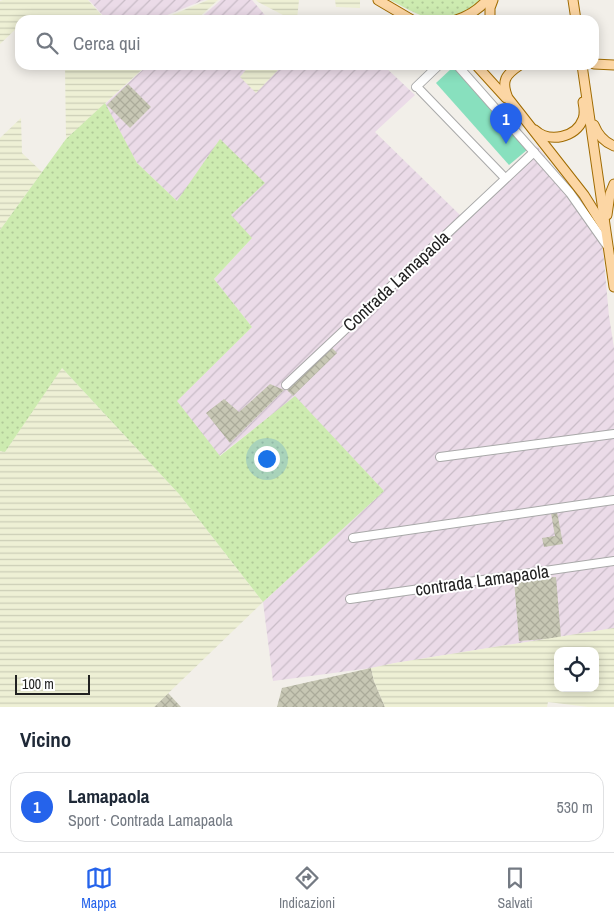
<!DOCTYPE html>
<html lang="it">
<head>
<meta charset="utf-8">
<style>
  :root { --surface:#fff; --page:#f6f6f7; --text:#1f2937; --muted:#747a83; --line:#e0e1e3; --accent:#2563eb }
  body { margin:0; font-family:"Archivo Narrow",sans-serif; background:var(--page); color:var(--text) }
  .controls { position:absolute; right:15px; bottom:15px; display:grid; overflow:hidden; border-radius:10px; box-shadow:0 2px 12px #0003 }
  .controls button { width:45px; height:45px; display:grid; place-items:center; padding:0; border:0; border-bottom:1px solid var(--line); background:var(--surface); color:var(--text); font:25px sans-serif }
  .scale { position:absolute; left:15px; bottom:12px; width:75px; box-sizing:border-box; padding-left:5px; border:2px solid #222; border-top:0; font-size:14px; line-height:18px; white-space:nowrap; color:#222; -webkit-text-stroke:4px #fff; paint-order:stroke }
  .you { position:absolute; left:266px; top:458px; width:18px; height:18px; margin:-12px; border:4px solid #fff; border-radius:50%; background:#1a73e8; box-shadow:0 0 0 8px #1a73e833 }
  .badge { display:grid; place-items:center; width:32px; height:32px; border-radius:50%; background:var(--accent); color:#fff; font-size:16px; font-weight:700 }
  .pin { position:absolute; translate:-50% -41px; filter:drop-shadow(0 1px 2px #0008) }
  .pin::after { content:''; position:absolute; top:26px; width:18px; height:15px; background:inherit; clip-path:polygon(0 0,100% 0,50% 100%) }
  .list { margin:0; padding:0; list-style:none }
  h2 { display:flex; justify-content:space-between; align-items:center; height:65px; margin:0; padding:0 20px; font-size:21px }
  h2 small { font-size:16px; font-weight:400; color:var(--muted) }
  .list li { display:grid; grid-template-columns:32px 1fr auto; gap:15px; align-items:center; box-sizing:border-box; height:70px; margin:0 10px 10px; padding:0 10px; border:1px solid var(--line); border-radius:15px }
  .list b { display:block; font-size:19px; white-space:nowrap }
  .list p { margin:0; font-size:16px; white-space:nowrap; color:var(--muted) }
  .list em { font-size:16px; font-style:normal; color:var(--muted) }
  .icon { flex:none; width:28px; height:28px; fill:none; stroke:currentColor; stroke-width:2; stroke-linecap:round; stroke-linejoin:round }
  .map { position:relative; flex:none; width:614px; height:707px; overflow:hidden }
  .search { position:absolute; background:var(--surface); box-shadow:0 2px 12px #0003; left:15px; right:15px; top:15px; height:55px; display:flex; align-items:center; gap:12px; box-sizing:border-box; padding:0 18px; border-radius:15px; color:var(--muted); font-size:19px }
  .sheet { height:145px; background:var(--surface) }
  nav { display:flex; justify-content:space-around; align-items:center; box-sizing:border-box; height:70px; border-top:1px solid var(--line); background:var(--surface); font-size:14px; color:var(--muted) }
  nav a { display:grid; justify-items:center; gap:2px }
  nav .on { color:var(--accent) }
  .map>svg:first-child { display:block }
</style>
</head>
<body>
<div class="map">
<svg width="614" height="707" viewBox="0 0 614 707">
  <defs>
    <pattern id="industrial-furrows" width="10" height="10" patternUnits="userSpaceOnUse" patternTransform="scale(1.25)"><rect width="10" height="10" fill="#ebdbe8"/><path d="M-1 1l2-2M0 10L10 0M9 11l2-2" fill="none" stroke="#c9bcc7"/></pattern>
    <pattern id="construction-cross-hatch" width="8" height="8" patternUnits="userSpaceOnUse" patternTransform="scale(1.25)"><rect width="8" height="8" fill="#c7c7b4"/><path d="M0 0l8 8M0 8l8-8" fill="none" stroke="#abab9a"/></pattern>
    <pattern id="farmland-rules" width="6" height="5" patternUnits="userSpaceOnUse" patternTransform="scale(1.25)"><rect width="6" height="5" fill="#eef0d5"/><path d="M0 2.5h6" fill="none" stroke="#ccceb7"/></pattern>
    <pattern id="grass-dots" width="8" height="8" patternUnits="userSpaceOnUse" patternTransform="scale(1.25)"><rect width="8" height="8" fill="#cdebb0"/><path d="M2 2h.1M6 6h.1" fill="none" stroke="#b0c997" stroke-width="1.8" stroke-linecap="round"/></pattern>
  </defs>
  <rect width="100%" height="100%" fill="#f2efe9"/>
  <g fill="url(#industrial-furrows)">
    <path d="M89 0H204L155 20H107Z"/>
    <path d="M221 0H252L269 20H198Z"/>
    <path d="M148 65H383L415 95 375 132 460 215 537 146 601 228 609 316 614 348V628L395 663 371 668 273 681 263 602 384 491 295 397 219 456 176 401 252 327 214 279 252 238 177 201 137 163 105 104Z"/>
  </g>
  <g fill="url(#construction-cross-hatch)">
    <path d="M128 84 151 107 130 128 107 105Z"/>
    <path d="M330 346 337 353 293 396 286 389Z"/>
    <path d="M270 384 284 390 230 443 206 413 224 399 239 412Z"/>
    <path d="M557 512 563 544 544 547 542 538 555 536 551 513Z"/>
    <path d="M556 577 561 638 519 641 514 580Z"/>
    <path d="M371 668 374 681 385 707H277L282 688Z"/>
    <path d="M168 693 181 707H154Z"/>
  </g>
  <g fill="url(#farmland-rules)" fill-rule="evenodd">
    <path d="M3 0H88L106 20H65L64 19 58 20H20V26L18 27 0 44V1Z"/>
    <path d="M208 0H218L196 20H160Z"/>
    <path d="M256 0H299L297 19 283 15 258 2Z"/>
    <path d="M335 0H360V8L336 7Z"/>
    <path d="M65 65H147L66 139Z"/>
    <path d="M250 65H283L256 93 240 77Z"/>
    <path d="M21 118 22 153 42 172 0 230V138Z"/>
    <path d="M61 367 179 494 263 602 154 707H0V451L5 452Z"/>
    <path d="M614 628V707H588L548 702 547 707H385L374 681 371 668 395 663ZM558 651H595V688H558Z"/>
  </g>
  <g fill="url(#grass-dots)">
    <path d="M390 0H483L481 3C473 8 465 15 457 17 431 25 412 11 390 0Z"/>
    <path d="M105 103 137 163 177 201 220 139 265 183 231 215 252 238 214 279 252 327 177 401 220 456 295 396 384 491 263 602 179 494 62 368 5 452 0 451V230L66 139Z"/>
  </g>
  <path fill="#88e0be" d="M453 67 527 150 509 165 436 83Z"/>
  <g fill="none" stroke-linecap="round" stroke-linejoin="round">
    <g stroke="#a9a9a9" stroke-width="10">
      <g id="minor">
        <path d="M457 65 570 193 608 247"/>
        <path d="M416 87 439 65"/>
        <path d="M420 90 505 178"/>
        <path d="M286 385 534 152"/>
        <path d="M440 457 614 434"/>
        <path d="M353 538 614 500"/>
        <path d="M350 599 614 561"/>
      </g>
    </g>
    <g stroke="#a06b00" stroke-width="11">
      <g id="major">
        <path d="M378 0 412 20"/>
        <path d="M573 0 576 20"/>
        <path d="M456 20C469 16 478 10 487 0"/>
        <path d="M490 20V8L493 0"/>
        <path d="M594 64 614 65"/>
        <path d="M476 65 506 98"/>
        <path d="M520 65C505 75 501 81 508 98L584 195 604 227"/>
        <path d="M582 65 614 287"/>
        <path d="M594 125C598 135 604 142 614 146"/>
        <path d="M535 130C549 143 576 138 583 119 585 114 584 107 583 102"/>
        <path d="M607 215 610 194 614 184"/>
      </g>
    </g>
    <use href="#minor" stroke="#fff" stroke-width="8"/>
    <use href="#major" stroke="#fcd6a4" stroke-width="9"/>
  </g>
  <g text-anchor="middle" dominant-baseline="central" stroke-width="4" stroke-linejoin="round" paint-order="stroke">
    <g font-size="18" fill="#222" stroke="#fff">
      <text transform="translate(396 281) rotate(-43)">Contrada Lamapaola</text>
      <text transform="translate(482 580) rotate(-8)">contrada Lamapaola</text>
    </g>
  </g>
</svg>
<div class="controls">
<button><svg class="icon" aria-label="locate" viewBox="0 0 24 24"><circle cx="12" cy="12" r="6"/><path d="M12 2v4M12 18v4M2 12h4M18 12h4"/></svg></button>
</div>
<div class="scale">100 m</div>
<div class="you"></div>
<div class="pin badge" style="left:506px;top:144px">1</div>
<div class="search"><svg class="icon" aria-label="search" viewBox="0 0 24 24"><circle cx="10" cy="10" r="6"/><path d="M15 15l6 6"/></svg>Cerca qui</div>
</div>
<section class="sheet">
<h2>Vicino<small></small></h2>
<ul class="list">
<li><span class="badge">1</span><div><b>Lamapaola</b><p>Sport · Contrada Lamapaola</p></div><em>530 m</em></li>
</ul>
</section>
<nav>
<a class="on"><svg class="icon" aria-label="map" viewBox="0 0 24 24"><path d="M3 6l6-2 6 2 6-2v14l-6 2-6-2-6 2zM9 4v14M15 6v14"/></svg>Mappa</a>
<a><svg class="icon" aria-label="directions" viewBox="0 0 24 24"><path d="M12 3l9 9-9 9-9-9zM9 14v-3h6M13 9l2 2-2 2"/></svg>Indicazioni</a>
<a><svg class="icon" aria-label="saved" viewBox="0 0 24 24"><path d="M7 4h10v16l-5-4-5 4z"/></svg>Salvati</a>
</nav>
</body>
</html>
